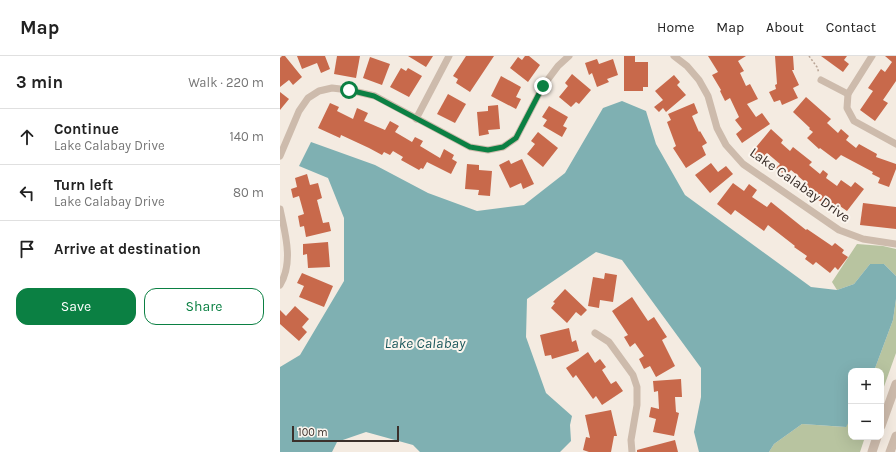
<!DOCTYPE html>
<html lang="en">
<head>
<meta charset="utf-8">
<style>
  :root { --surface:#fff; --page:#f6f6f6; --text:#222; --muted:#767676; --line:#e0e0e0; --accent:#0b8043 }
  body { margin:0; font-family:Karla,sans-serif; background:var(--page); color:var(--text) }
  .controls { position:absolute; right:12px; bottom:12px; display:grid; overflow:hidden; border-radius:8px; box-shadow:0 4px 16px #0002 }
  .controls button { width:36px; height:36px; display:grid; place-items:center; padding:0; border:0; border-bottom:1px solid var(--line); background:var(--surface); color:var(--text); font:20px sans-serif }
  .scale { position:absolute; left:12px; bottom:10px; width:107px; box-sizing:border-box; padding-left:4px; border:2px solid #3b302b; border-top:0; font-size:11px; line-height:14px; white-space:nowrap; color:#3b302b; -webkit-text-stroke:3px #fbf5ee; paint-order:stroke }
  .stop { position:absolute; width:12px; height:12px; margin:-9px; border:3px solid #0b8043; border-radius:50%; background:#fff }
  .stop.end { background:#0b8043; border-color:#fff; box-shadow:0 1px 4px #0008 }
  .list { margin:0; padding:0; list-style:none }
  h2 { display:flex; justify-content:space-between; align-items:center; height:52px; margin:0; padding:0 16px; font-size:17px }
  h2 small { font-size:13px; font-weight:400; color:var(--muted) }
  .list li { display:grid; grid-template-columns:26px 1fr auto; gap:12px; align-items:center; box-sizing:border-box; height:56px; padding:0 16px; border-top:1px solid var(--line) }
  .list b { display:block; font-size:15px; white-space:nowrap }
  .list p { margin:0; font-size:13px; white-space:nowrap; color:var(--muted) }
  .list em { font-size:13px; font-style:normal; color:var(--muted) }
  .actions { display:flex; gap:8px; padding:12px 16px }
  .actions a { flex:1; padding:9px 0; border:1px solid var(--accent); border-radius:12px; text-align:center; font-size:14px; color:var(--accent) }
  .actions .main { background:var(--accent); color:#fff }
  .icon { flex:none; width:22px; height:22px; fill:none; stroke:currentColor; stroke-width:2; stroke-linecap:round; stroke-linejoin:round }
  .map { position:relative; flex:none; width:616px; height:396px; overflow:hidden }
  header { display:flex; align-items:center; gap:24px; box-sizing:border-box; height:56px; padding:0 20px; background:var(--surface); border-bottom:1px solid var(--line) }
  header strong { font-size:19px }
  nav { display:flex; gap:22px; margin-inline-start:auto; font-size:14px }
  main { display:flex }
  aside { flex:1; background:var(--surface) }
  .map>svg:first-child { display:block }
</style>
</head>
<body>
<header>
<strong>Map</strong>
<nav><a>Home</a><a>Map</a><a>About</a><a>Contact</a></nav>
</header>
<main>
<aside>
<h2>3 min<small>Walk · 220 m</small></h2>
<ul class="list">
<li><svg class="icon" aria-label="ahead" viewBox="0 0 24 24"><path d="M12 20V5M6 11l6-6 6 6"/></svg><div><b>Continue</b><p>Lake Calabay Drive</p></div><em>140 m</em></li>
<li><svg class="icon" aria-label="left" viewBox="0 0 24 24"><path d="M17 20v-9H6M10 6l-5 5 5 5"/></svg><div><b>Turn left</b><p>Lake Calabay Drive</p></div><em>80 m</em></li>
<li><svg class="icon" aria-label="arrive" viewBox="0 0 24 24"><path d="M6 21V4h12l-3 4 3 4H6"/></svg><div><b>Arrive at destination</b></div></li>
</ul>
<div class="actions"><a class="main">Save</a><a>Share</a></div>
</aside>
<div class="map">
<svg width="616" height="396" viewBox="0 0 616 396">
  <rect width="100%" height="100%" fill="#f4ebe1"/>
  <g fill="#b8c4a0">
    <path d="M577 188 603 190 616 193V220L604 208H590L574 228 557 234 552 226Z"/>
    <path d="M616 243V297L601 339V315H594L613 264Z"/>
    <path d="M571 362V381H585L580 396H489L494 388 522 368 565 371Z"/>
  </g>
  <path fill="#7fb0b2" d="M342 45 366 55 376 88 405 139 531 231 557 234 574 228 590 208H604L616 220V243L613 264 594 315H571V362L566 371 522 368 494 388 489 396H419L414 376 421 341V312L342 204 316 196 247 243 246 281 266 337 292 360 290 369 291 385 280 396H140L133 389 86 376 57 386 52 396H0V311L20 299 64 225V162L48 122 19 110 31 86 95 109 148 137 197 155 244 149 285 117 323 52Z"/>
  <g fill="#c8694b">
    <path d="M2 0H5L22 21 13 29 9 24 0 31V2Z"/>
    <path d="M17 0H45L50 13 41 17 37 7 22 13Z"/>
    <path d="M57 0H80L76 22 54 18Z"/>
    <path d="M128 0H153L146 11Z"/>
    <path d="M186 0H214L190 36 176 27 178 23 173 20Z"/>
    <path d="M245 0H249L260 9 248 26 230 12 238 1 242 4Z"/>
    <path d="M344 0H355V6H368V31H363V35H344Z"/>
    <path d="M428 0H466L458 5 464 15 460 17 466 30 470 28 478 43 467 48 476 61 482 57 490 68 462 87 456 78 462 73 455 64 459 61 450 42 445 45 440 35 441 34 432 19 438 16Z"/>
    <path d="M495 0H513L514 14H512L519 29 513 32 518 42 502 49 500 44 494 46 489 36 496 33 495 29 497 28Z"/>
    <path d="M541 0H567L564 4 569 8 563 16Z"/>
    <path d="M605 0H616V25L603 44 608 47 595 65 580 54 593 35 588 32 601 13 605 16 612 6Z"/>
    <path d="M90 1 110 8 102 29 83 22Z"/>
    <path d="M317 3 319 8 333 3 338 19 327 23 329 26 317 31 312 17 309 19 305 7Z"/>
    <path d="M121 12 126 15 128 12 142 20 129 41 110 31Z"/>
    <path d="M292 18 311 34 299 48 296 46 291 51 279 41 288 30 285 27Z"/>
    <path d="M394 19 400 26 397 29 406 39 386 56 383 52 379 56 374 51 383 44 375 35Z"/>
    <path d="M221 20 241 31 236 41 241 43 236 53 211 40Z"/>
    <path d="M0 36 9 43 0 54Z"/>
    <path d="M168 38 186 48 175 67 157 58Z"/>
    <path d="M526 41 551 63 547 67 558 77 561 73 569 80 566 84 576 92 579 88 597 98 596 101 616 108V113L609 131 598 127 600 122 592 118 593 116 561 99 556 104 540 92 539 93 527 82 533 76 529 73 530 72 513 56Z"/>
    <path d="M50 47 59 51 57 55 73 63 77 52 88 57 84 65 105 74 110 65 119 70 115 76 132 86 135 81 143 85 140 90 160 102 164 93 174 99 172 103 177 106 171 118 147 106 143 113 141 112 139 114 121 104 123 101 113 95 110 99 104 96 102 99 89 92 61 79 60 82 38 72Z"/>
    <path d="M414 47 418 57 412 60 419 76 420 75 427 87 422 90 426 99 406 112 393 92 396 90 387 66 391 64 388 58Z"/>
    <path d="M218 49 220 73 208 74 209 78 199 80 197 56 208 55V50Z"/>
    <path d="M269 50 288 61 283 70 287 72 282 81 263 70 267 64 262 61Z"/>
    <path d="M491 73 503 84 501 87 510 95 513 91 532 106 529 109 540 118 543 114 548 118 546 122 557 130 561 124 571 131 575 126 584 133 567 155 557 148 553 153 538 144 521 131 525 126 511 114 506 120 496 112 500 108 487 97 481 104 472 96Z"/>
    <path d="M258 76 278 92 263 111 247 98 255 88 251 85Z"/>
    <path d="M242 103 254 128 243 133 241 127 230 132 219 109 229 104 231 108Z"/>
    <path d="M431 107 438 116 446 110 453 118 430 137 415 119Z"/>
    <path d="M187 108 199 109V114L212 115 210 140 198 139 199 134 185 133Z"/>
    <path d="M27 118 30 129 38 127 42 142 37 144 43 167 49 166 51 175 26 181 24 170 20 171 18 160 24 158 19 140 13 142 11 133 17 131 15 122Z"/>
    <path d="M453 127 464 135 469 128 477 134 472 141 487 151 491 146 526 174 527 173 552 190 555 187 564 194 562 197 568 201 558 214 555 211 550 217 536 206 533 209 525 203 527 200 514 191 515 190 488 169 484 175 455 154 451 159 437 148Z"/>
    <path d="M583 147 616 151V173L580 169Z"/>
    <path d="M48 186 50 211 28 212 27 198 23 199V188Z"/>
    <path d="M22 217 53 230 44 251 19 241 24 230 17 227Z"/>
    <path d="M325 217 337 219 333 246 320 244 319 252 308 250 313 221 324 223Z"/>
    <path d="M285 233 307 254 301 260 296 256 287 267 271 252 275 247 273 246Z"/>
    <path d="M352 241 368 265 374 261 387 281 382 284 395 310 376 321 370 310 364 313 359 303 364 300 355 287 350 291 344 281 348 279 332 255Z"/>
    <path d="M15 250 29 263 22 271 27 276 19 285 0 268V254L6 260Z"/>
    <path d="M289 272 292 286 296 284 299 295 272 303 271 299 265 300 260 279Z"/>
    <path d="M308 296 315 307 320 303 326 311 322 314 331 328 336 325 343 335 322 349 316 340 313 343 296 319 293 322 286 312Z"/>
    <path d="M401 323 402 341H395L396 356 399 357 394 380 373 376 376 363 369 361 371 351 379 353 378 335 374 336 373 325Z"/>
    <path d="M331 354 337 380H334L331 396H309L303 394 306 381 310 382 305 359Z"/>
    <path d="M395 384 398 396H357V394Z"/>
  </g>
  <g fill="none" stroke-linecap="round" stroke-linejoin="round">
    <path stroke="#b9a596" stroke-width="1.5" stroke-dasharray="2 2" stroke-linecap="butt" d="M529 0 537 11 539 17"/>
    <g stroke="#cdbbac" stroke-width="7">
      <path d="M394 0 407 10 419 24 428 40 437 72 446 89 463 108 559 174 583 183 616 188"/>
      <path d="M592 0 568 38 567 52 574 65 616 88"/>
      <path d="M541 24 568 38"/>
      <path d="M136 63 169 0"/>
      <path d="M0 100 19 55 28 42 39 35 52 32 69 34 95 40 190 91 208 94 223 91 236 82 263 30 278 10 289 0"/>
      <path d="M0 153C5 177 14 206 0 229"/>
      <path d="M315 277 329 286 353 319 357 331V349L351 384 352 396"/>
    </g>
    <g stroke="#cdbbac" stroke-width="9">
      <path d="M601 370 616 328"/>
      <path d="M592 396 597 381"/>
      <path d="M610 396 616 380"/>
    </g>
  </g>
  <g fill="none" stroke-linecap="round" stroke-linejoin="round">
    <path stroke="#0b8043" stroke-width="5" d="M69 34 94 40 190 91 208 94 223 91 236 82 263 30"/>
  </g>
  <g text-anchor="middle" dominant-baseline="central" stroke-width="4" stroke-linejoin="round" paint-order="stroke">
    <g font-size="14" fill="#3b302b" stroke="#fbf5ee">
      <text transform="translate(520 129) rotate(35)">Lake Calabay Drive</text>
    </g>
    <g font-size="15" font-style="italic" fill="#1f5a5e" stroke="#fbf5ee">
      <text x="145" y="287">Lake Calabay</text>
    </g>
  </g>
</svg>
<div class="controls">
<button>+</button>
<button>−</button>
</div>
<div class="scale">100 m</div>
<div class="stop" style="left:69px;top:34px"></div>
<div class="stop end" style="left:263px;top:30px"></div>
</div>
</main>
</body>
</html>
